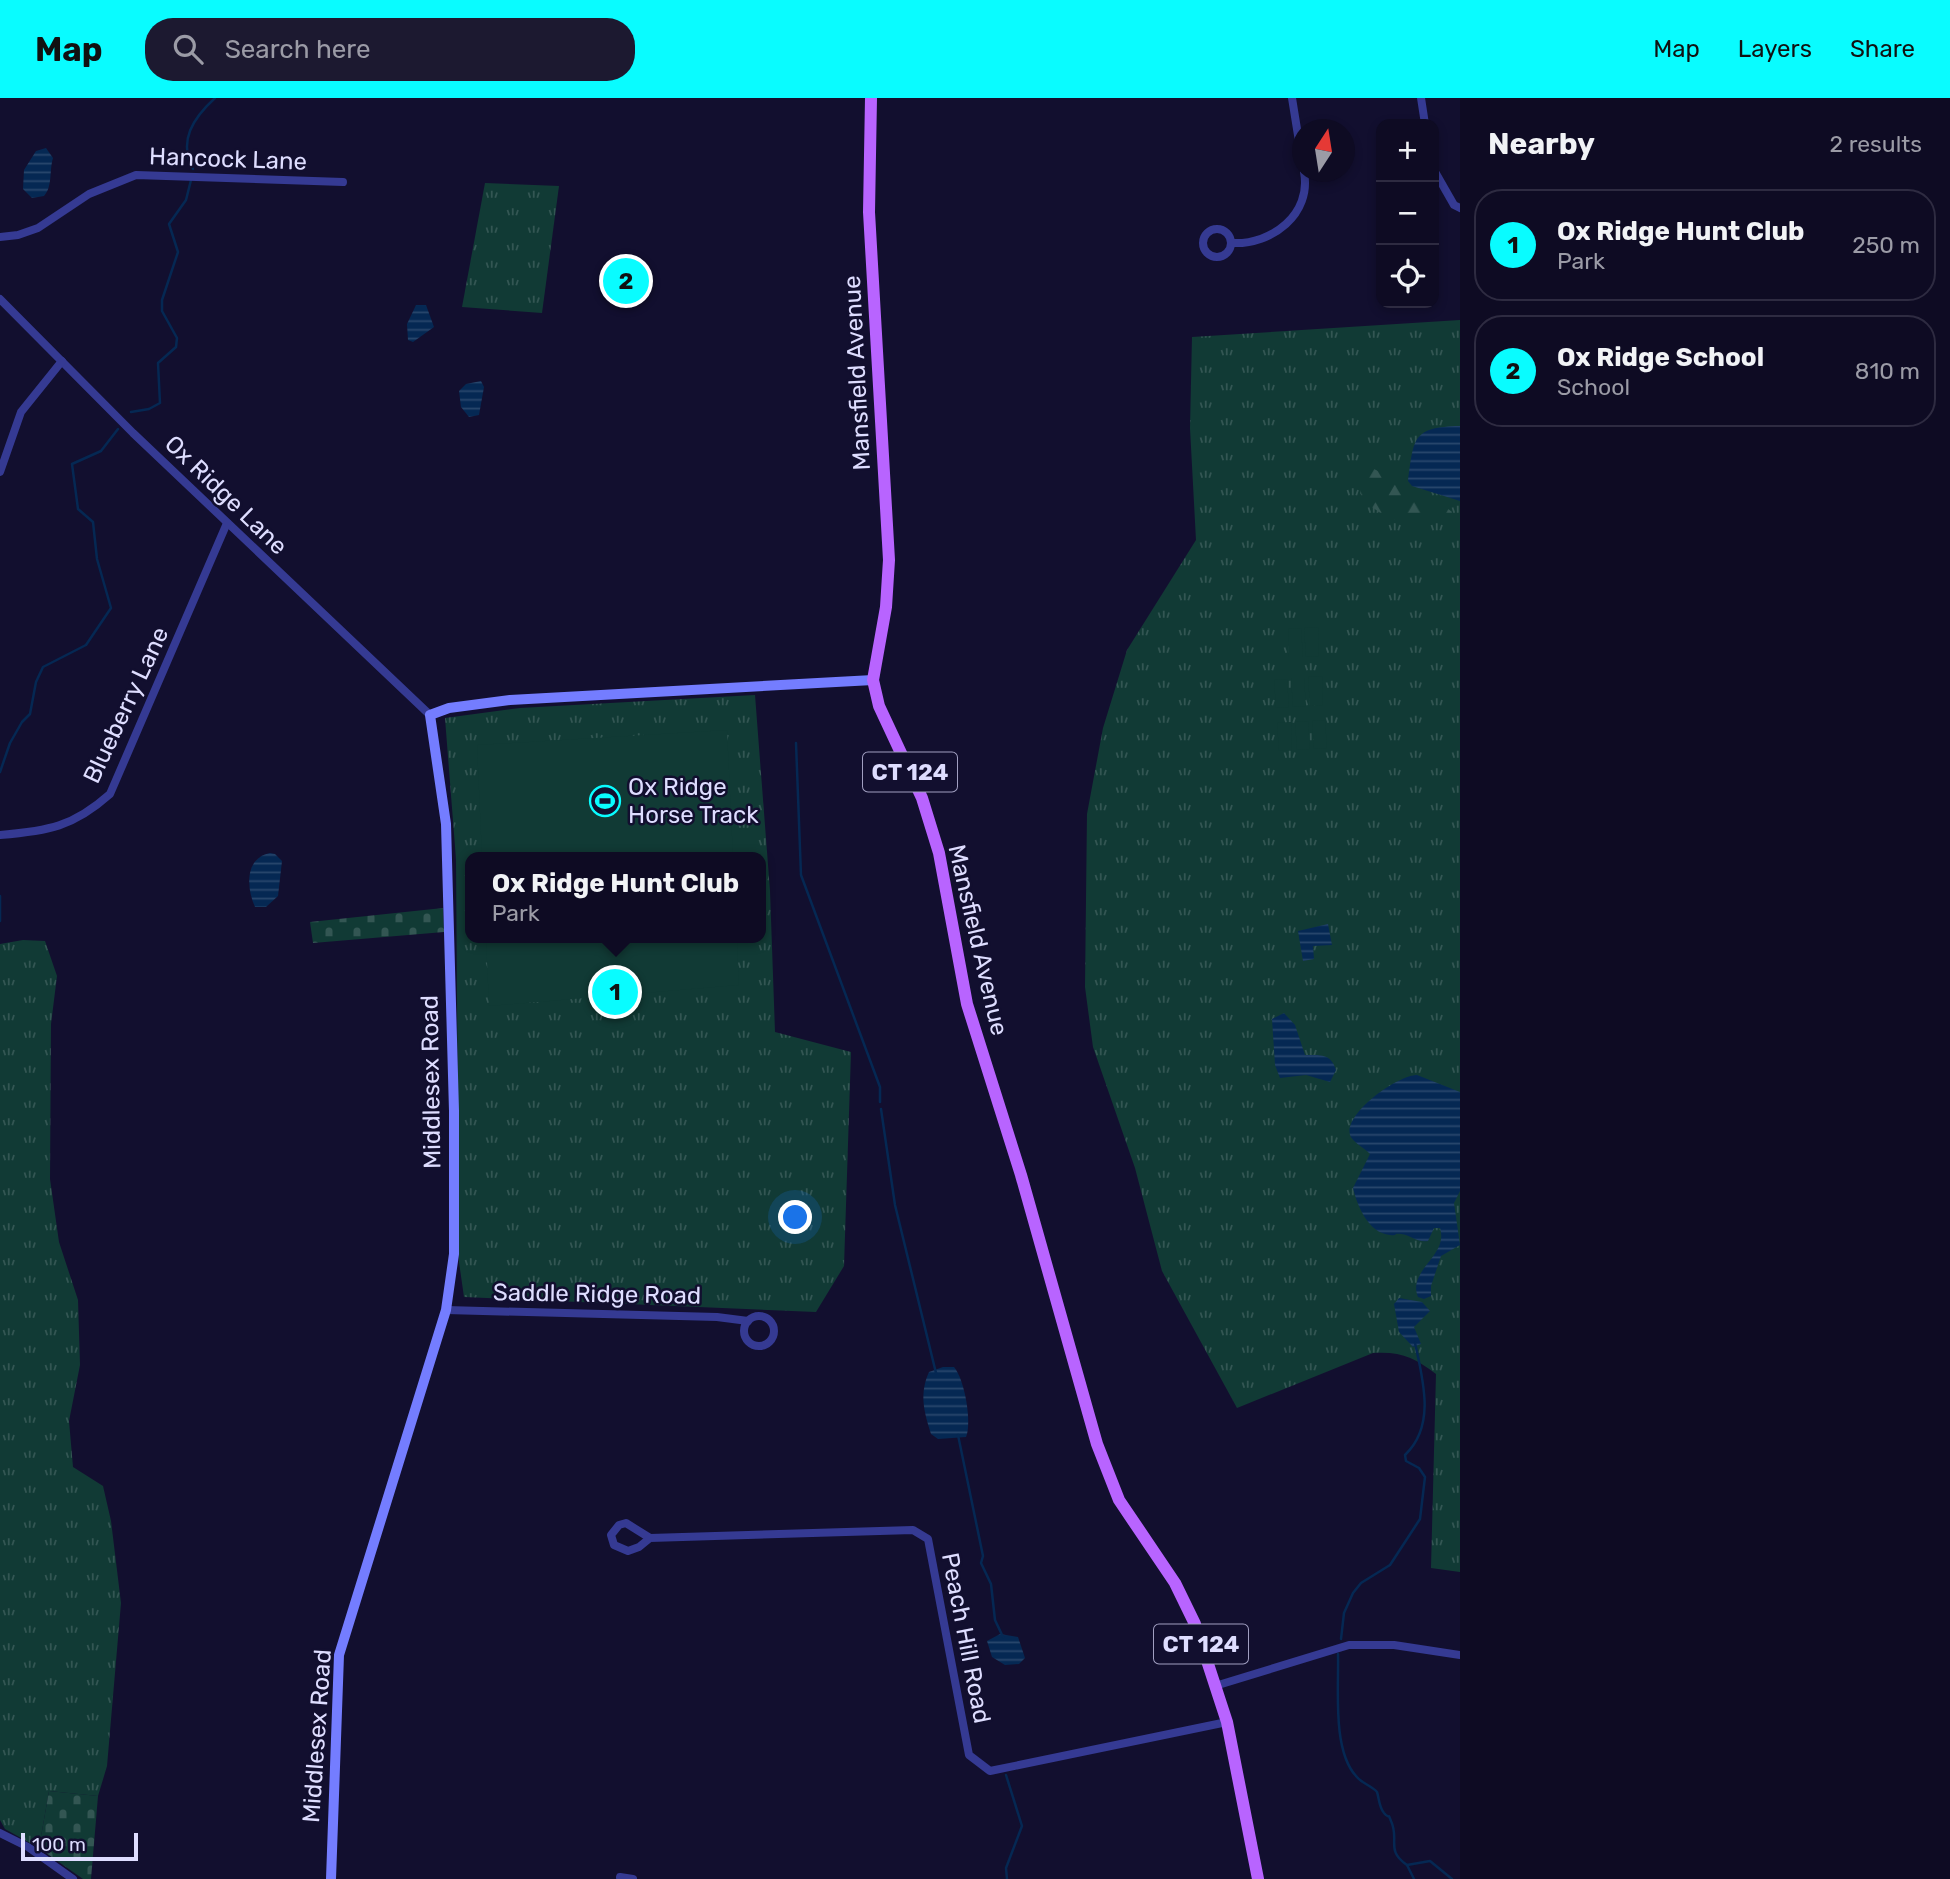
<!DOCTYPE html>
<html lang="en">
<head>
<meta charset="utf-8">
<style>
  :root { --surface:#0e0b23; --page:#1c1930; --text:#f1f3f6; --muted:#9b9ba6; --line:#2e2b41; --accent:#09fcff }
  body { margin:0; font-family:Rubik,sans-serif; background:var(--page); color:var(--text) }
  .controls { position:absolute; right:21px; top:21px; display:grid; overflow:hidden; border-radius:14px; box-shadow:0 4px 10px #0003 }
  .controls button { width:63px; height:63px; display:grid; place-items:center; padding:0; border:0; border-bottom:2px solid var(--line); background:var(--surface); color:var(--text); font:35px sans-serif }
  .compass { position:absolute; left:1292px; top:21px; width:63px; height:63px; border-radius:50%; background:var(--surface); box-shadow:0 4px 10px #0003; rotate:12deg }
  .scale { position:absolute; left:21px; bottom:18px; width:117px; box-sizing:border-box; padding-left:7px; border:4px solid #deddff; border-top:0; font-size:19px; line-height:24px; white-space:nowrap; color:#deddff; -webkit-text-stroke:5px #120f2f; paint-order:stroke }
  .you { position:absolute; left:796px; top:1120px; width:24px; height:24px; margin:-18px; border:5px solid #fff; border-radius:50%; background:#1a73e8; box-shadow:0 0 0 10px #1a73e833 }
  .badge { display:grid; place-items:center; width:46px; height:46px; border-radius:50%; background:var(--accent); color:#111; font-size:23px; font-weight:700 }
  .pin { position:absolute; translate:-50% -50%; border:4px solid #fff; box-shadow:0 2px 7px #0006 }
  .popup { position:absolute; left:465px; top:754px; width:301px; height:91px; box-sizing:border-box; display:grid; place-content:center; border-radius:14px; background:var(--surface); filter:drop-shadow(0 2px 5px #0005); font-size:23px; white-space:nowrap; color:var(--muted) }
  .popup b { font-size:26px; color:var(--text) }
  .popup::after { content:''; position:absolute; left:50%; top:100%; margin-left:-14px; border:14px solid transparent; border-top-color:var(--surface) }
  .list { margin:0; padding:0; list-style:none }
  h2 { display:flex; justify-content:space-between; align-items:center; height:91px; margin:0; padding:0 28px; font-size:30px }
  h2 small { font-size:23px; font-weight:400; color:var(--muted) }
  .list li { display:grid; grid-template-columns:46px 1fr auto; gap:21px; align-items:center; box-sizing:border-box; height:112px; margin:0 14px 14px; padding:0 14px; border:2px solid var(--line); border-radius:28px }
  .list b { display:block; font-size:26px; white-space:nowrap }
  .list p { margin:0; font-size:23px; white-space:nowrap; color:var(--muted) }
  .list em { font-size:23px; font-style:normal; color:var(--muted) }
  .icon { flex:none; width:38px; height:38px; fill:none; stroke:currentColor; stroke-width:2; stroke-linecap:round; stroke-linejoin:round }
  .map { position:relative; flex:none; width:1460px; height:1781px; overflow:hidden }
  header { display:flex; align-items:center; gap:42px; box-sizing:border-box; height:98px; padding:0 35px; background:var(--accent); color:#111 }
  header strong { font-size:33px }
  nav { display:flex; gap:38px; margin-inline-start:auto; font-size:24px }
  .search { width:490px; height:63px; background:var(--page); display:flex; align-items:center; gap:18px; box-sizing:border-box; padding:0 24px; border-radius:28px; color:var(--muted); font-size:26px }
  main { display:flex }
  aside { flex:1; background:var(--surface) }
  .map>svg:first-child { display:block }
</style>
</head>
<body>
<header>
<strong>Map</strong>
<div class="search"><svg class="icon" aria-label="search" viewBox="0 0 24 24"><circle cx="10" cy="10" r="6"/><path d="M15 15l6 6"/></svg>Search here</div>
<nav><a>Map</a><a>Layers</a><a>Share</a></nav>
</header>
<main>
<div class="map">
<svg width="1460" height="1781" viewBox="0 0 1460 1781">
  <defs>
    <pattern id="grass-tufts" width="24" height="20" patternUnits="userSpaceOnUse" patternTransform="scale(1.75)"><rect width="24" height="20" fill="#113a35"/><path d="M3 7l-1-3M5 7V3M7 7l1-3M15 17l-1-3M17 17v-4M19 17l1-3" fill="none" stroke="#335653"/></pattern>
    <pattern id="forest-firs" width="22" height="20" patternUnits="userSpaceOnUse" patternTransform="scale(1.75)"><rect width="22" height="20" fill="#113a35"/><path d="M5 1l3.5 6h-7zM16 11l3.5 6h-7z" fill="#335653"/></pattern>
    <pattern id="cemetery-stones" width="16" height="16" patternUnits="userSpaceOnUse" patternTransform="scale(1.75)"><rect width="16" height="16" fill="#113a35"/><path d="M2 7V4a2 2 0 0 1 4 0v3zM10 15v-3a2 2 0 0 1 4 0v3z" fill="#335653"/></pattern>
    <pattern id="water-rules" width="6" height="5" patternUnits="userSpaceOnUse" patternTransform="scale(1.75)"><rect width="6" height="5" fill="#052853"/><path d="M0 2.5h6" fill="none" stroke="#29476d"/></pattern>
  </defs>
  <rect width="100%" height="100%" fill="#120f2f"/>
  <g fill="url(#grass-tufts)" fill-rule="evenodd">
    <path d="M485 85 559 88 542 215 462 209Z"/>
    <path d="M1460 222V1474L1431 1470 1436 1276C1415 1260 1401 1253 1373 1255L1237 1310 1162 1173 1135 1070 1093 949 1085 889 1087 716 1103 630 1127 552 1196 442 1190 330 1192 239Z"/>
    <path d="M755 597 770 793 775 934 851 954 844 1168 816 1214 464 1199 459 1164 456 761 445 620 520 610ZM470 759H760V840H470Z"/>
    <path d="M23 842 45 843 57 878 51 926 50 1081 59 1144 78 1202 80 1267 69 1323 73 1369 103 1388 111 1423 121 1505 107 1668 98 1698 49 1693 39 1750 5 1731 0 1722V846Z"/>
  </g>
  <path fill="url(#forest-firs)" d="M1374 371 1386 377 1409 398 1447 410 1452 414 1449 420 1390 422 1365 404 1360 395V375Z"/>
  <g fill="url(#cemetery-stones)">
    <path d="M443 810 444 834 313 845 310 824Z"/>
    <path d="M49 1693 98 1698 91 1781H83L39 1750Z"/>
  </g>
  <g fill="#113a35">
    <path d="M1318 529 1319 558 1306 559 1304 530Z"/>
    <path d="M1301 530 1303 559H1289L1288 531Z"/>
    <path d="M1322 578 1323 607 1310 608 1308 579Z"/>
    <path d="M1291 580H1304L1306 608 1293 609Z"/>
    <path d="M1287 581 1289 609 1276 610 1274 582Z"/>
    <path d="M1325 622 1327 650 1314 651 1312 623Z"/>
    <path d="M1308 623 1310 651 1297 652 1295 624Z"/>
    <path d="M1291 624 1292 652 1279 653 1277 625Z"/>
    <path d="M727 632 733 759H482L477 647Z"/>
    <path d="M486 840H737L739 887 489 908Z"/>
  </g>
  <g fill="url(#water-rules)">
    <path d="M46 50 53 60C49 73 53 88 44 98L32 100 23 91 24 72 36 53Z"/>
    <path d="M416 207H426L434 229 413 244 408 242 407 226Z"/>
    <path d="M481 283 484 289 479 317 469 319 461 309 459 293 466 286Z"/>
    <path d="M1460 328V403L1412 388 1408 383C1414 340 1412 329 1460 328Z"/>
    <path d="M270 755 275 756 282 763 278 798 266 809H255C246 789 245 760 270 755Z"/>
    <path d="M1328 826 1332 847 1313 848 1314 861 1303 863 1298 833Z"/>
    <path d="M1284 915 1295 927 1305 957C1320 957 1331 955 1336 972L1330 984 1306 977 1280 980 1275 967 1272 921Z"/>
    <path d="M1417 977 1460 994V1093L1454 1105 1460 1147 1441 1158 1431 1188V1198L1424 1201 1418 1199C1407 1172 1449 1158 1440 1130H1434L1428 1143C1417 1145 1411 1137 1401 1136 1391 1135 1400 1138 1390 1137 1368 1135 1357 1107 1353 1090L1370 1056C1365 1050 1352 1044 1350 1037 1344 1015 1398 977 1417 977Z"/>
    <path d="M1399 1200 1422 1204 1430 1213 1414 1229 1421 1246 1413 1249 1399 1234 1394 1206Z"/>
    <path d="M943 1269H954C965 1282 972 1325 966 1339L938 1341 931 1336C924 1314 919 1296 929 1274Z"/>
    <path d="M1000 1536 1018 1539 1025 1560 1019 1566 1005 1567 992 1559 987 1543Z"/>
  </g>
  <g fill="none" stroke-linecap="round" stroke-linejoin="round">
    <g stroke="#052853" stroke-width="2.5">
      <path d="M193 71C178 43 193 20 215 0"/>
      <path d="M131 314 149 311 160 305 158 265 176 249 177 240 162 213V202L178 154 169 126 186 102 191 82"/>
      <path d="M796 645 801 777 880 989V1004"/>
      <path d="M0 674 10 645 22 624 30 616 36 584 43 569 86 547 111 510 97 461 93 424 78 411 72 366 101 353 118 331"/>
      <path d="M0 798V823"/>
      <path d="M881 1011 895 1107 936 1275"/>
      <path d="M958 1337 983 1458 981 1465 991 1486 995 1522 1003 1539"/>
      <path d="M1341 1541 1344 1515 1353 1495 1361 1485 1390 1467 1420 1421 1425 1379 1419 1370 1406 1363 1405 1357C1436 1328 1423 1282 1415 1245"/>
      <path d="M1338 1556C1339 1589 1332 1652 1356 1678 1362 1686 1371 1687 1377 1694 1379 1700 1379 1709 1384 1715 1391 1723 1387 1713 1391 1723 1400 1742 1385 1752 1407 1767L1430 1763 1452 1781"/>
      <path d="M1006 1677 1022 1728 1006 1770 1007 1781"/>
      <path d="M1407 1767 1414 1781"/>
    </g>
    <g stroke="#353a93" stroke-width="8">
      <path d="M1292 0 1302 62"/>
      <path d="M1421 0 1425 26"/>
      <path d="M1434 72 1454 107 1460 110"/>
      <circle cx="1217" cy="145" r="14"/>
      <path d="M0 139 18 137 38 130 89 96 136 77 343 84"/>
      <path d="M1232 145C1272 147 1312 116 1304 74"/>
      <path d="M0 201 133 335 430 617"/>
      <path d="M0 374 21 314 62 263"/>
      <path d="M0 737C48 733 73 729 110 696L227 425"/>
      <path d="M446 1212 717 1219 748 1223"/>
      <circle cx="759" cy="1233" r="15"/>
      <path d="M650 1440 626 1425 619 1427 611 1437 614 1447 628 1453 639 1449 650 1440 913 1432 928 1441 969 1657 990 1673 1227 1624"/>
      <path d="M1215 1588 1349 1547H1394L1460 1557"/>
      <path d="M0 1735 28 1749 73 1781"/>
      <path d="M620 1779 633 1781"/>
    </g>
    <path stroke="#747dff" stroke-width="10" d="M331 1781 339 1557 446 1212 454 1156V1013L446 726 430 617 449 610 510 602 873 582"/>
    <path stroke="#b864ff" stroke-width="12" d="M871 0 869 114 889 462 886 509 873 582 879 608 922 700 939 755 967 906 1021 1077 1097 1346 1119 1402 1175 1485 1195 1526 1227 1624 1258 1781"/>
  </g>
  <defs>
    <g id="stadium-ring" transform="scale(1.575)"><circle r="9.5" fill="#120f2f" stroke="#09fcff" stroke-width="1.5"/><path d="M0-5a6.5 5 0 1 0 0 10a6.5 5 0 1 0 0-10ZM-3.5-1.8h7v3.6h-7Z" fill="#09fcff"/></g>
  </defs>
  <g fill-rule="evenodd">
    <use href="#stadium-ring" x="605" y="703"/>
  </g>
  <g text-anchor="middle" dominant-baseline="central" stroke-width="5" stroke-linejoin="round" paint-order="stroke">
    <g fill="#120f2f" stroke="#a19fc1" stroke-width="2">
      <rect x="863" y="654.5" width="94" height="39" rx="5"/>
      <rect x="1154" y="1526.5" width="94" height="39" rx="5"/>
    </g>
    <g font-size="23" font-weight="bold" fill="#deddff">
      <text x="910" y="674">CT 124</text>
      <text x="1201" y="1546">CT 124</text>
    </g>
    <g font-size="24" fill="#deddff" stroke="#120f2f">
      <text transform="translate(228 61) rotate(2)">Hancock Lane</text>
      <text transform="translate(857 275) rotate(-93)">Mansfield Avenue</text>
      <text transform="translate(226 397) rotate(44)">Ox Ridge Lane</text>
      <text transform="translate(126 607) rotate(-65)">Blueberry Lane</text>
      <text transform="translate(978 842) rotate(77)">Mansfield Avenue</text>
      <text transform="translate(431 984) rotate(-91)">Middlesex Road</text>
      <text transform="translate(597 1196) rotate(1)">Saddle Ridge Road</text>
      <text transform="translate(966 1540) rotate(79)">Peach Hill Road</text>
      <text transform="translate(317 1638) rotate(-86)">Middlesex Road</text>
    </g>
    <g font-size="24" fill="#deddff" stroke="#120f2f" text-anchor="start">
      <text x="628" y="689">Ox Ridge<tspan x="628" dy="28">Horse Track</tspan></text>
    </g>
  </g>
</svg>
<div class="controls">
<button>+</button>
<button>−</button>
<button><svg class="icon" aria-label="locate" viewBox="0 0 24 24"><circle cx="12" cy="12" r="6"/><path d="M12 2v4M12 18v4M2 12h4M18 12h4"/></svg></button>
</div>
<svg class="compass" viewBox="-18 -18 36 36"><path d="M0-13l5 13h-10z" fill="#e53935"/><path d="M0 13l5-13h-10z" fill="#9b9ba6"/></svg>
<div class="scale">100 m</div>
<div class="you"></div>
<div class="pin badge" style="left:615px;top:894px">1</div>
<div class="popup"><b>Ox Ridge Hunt Club</b>Park</div>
<div class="pin badge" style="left:626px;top:183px">2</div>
</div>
<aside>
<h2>Nearby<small>2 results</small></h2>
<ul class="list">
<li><span class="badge">1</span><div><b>Ox Ridge Hunt Club</b><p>Park</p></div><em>250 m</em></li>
<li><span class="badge">2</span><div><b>Ox Ridge School</b><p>School</p></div><em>810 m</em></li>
</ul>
</aside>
</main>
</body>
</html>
